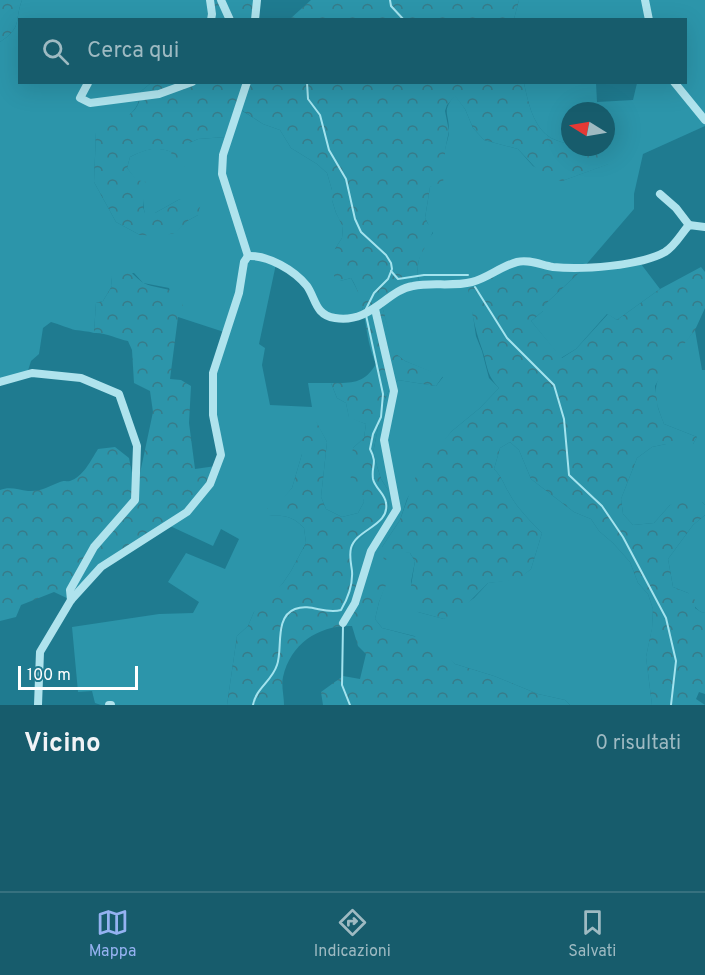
<!DOCTYPE html>
<html lang="it">
<head>
<meta charset="utf-8">
<style>
  :root { --surface:#175c6c; --page:#206272; --text:#f1f3f6; --muted:#9ebac2; --line:#36717f; --accent:#95b2f1 }
  body { margin:0; font-family:Overpass,sans-serif; background:var(--page); color:var(--text) }
  .compass { position:absolute; left:561px; top:102px; width:54px; height:54px; border-radius:50%; background:var(--surface); box-shadow:0 6px 24px #0002; rotate:281deg }
  .scale { position:absolute; left:18px; bottom:15px; width:120px; box-sizing:border-box; padding-left:6px; border:3px solid #fff; border-top:0; font-size:16px; line-height:21px; white-space:nowrap; color:#fff; -webkit-text-stroke:4px #1f7b90; paint-order:stroke }
  .list { margin:0; padding:0; list-style:none }
  h2 { display:flex; justify-content:space-between; align-items:center; height:78px; margin:0; padding:0 24px; font-size:26px }
  h2 small { font-size:20px; font-weight:400; color:var(--muted) }
  .icon { flex:none; width:33px; height:33px; fill:none; stroke:currentColor; stroke-width:2; stroke-linecap:round; stroke-linejoin:round }
  .map { position:relative; flex:none; width:705px; height:705px; overflow:hidden }
  .search { position:absolute; background:var(--surface); box-shadow:0 6px 24px #0002; left:18px; right:18px; top:18px; height:66px; display:flex; align-items:center; gap:15px; box-sizing:border-box; padding:0 21px; border-radius:0px; color:var(--muted); font-size:22px }
  .sheet { height:186px; background:var(--surface) }
  nav { display:flex; justify-content:space-around; align-items:center; box-sizing:border-box; height:84px; border-top:2px solid var(--line); background:var(--surface); font-size:16px; color:var(--muted) }
  nav a { display:grid; justify-items:center; gap:3px }
  nav .on { color:var(--accent) }
  .map>svg:first-child { display:block }
</style>
</head>
<body>
<div class="map">
<svg width="705" height="705" viewBox="0 0 705 705">
  <defs>
    <pattern id="forest-crowns" width="20" height="18" patternUnits="userSpaceOnUse" patternTransform="scale(1.5)"><rect width="20" height="18" fill="#2c95aa"/><path d="M2 6a3 3 0 1 1 6 0M12 15a3 3 0 1 1 6 0" fill="none" stroke="#377b89"/></pattern>
  </defs>
  <rect width="100%" height="100%" fill="#1f7b90"/>
  <g fill="#2c95aa">
    <path d="M22 0H214L212 19 20 20V82L151 83 140 92C140 117 115 123 96 132L94 182 116 222 140 235 174 233 187 221 198 215 180 199 155 213H145C143 207 144 204 143 198 142 187 134 177 127 168L130 157C156 143 163 149 189 158V143L198 139 225 137 236 107 263 124 280 130 291 148 317 164 327 173 332 190V200L336 213 343 226 342 238 335 249 340 281 351 278 362 299 363 312 349 319 318 311 307 287 276 264 259 344 265 348 262 365 270 405 312 407 308 383H331L337 398 346 403 349 417 366 424 364 438 353 448 364 502 358 513 342 517 326 509 321 497 327 442 316 422 302 454 292 488 269 516C284 515 293 516 304 528L306 543 291 571 283 583 254 612 248 626 237 636 227 705H101L95 703 92 691 78 692 72 627 159 614 193 613 199 602 168 582 186 553 225 569 239 539 221 529 213 546 170 526 216 466 218 446 211 409 224 332 178 317 169 288 143 283 134 273 111 277 112 286 103 301 96 303 94 333C87 331 82 331 75 330 70 329 59 324 51 322L43 328 39 354 31 361 26 377 0 381V42C23 27 14 21 22 0Z"/>
    <path d="M519 0H705V126L643 154 634 194V209L584 267 638 260 660 289 617 320 607 314 576 349 561 358 531 321 543 311 542 307 583 269 472 309 476 336 482 351 489 378 499 388 480 408 452 431 440 446 407 499 400 520 382 547 410 553 415 561 411 582 418 612 444 619 474 598 488 583 518 579 531 569 542 533C530 521 517 508 509 493 503 483 502 477 494 469L500 448 510 442 519 450 531 479 574 512 591 519 599 531 613 543 630 562 638 583 648 594 653 609 652 629 646 657 652 705H570L565 700 538 694 494 676 455 664 443 654 414 636 382 628 375 619 379 602 387 580 359 588 351 581V555L355 543 387 514 390 493 381 479 373 453 382 407 389 390 398 380 436 386 443 377 405 361 394 353 381 302 399 287 419 280C415 263 421 247 433 233L425 218 430 187C448 175 443 167 445 150 446 143 449 137 449 131 449 112 441 112 455 95L465 109 473 128 484 140 518 149 533 166 562 181 608 164 601 149 580 147H606V111H570V144C564 143 557 141 551 138 533 127 528 102 524 83H596L597 102 633 100 637 83 686 82V20H609L608 18 600 20 514 19Z"/>
    <path d="M695 330 702 370H705V505L702 502 670 505 654 523 633 525 623 514 621 499 637 458 652 447 666 444H693L697 437 664 424C660 413 654 400 656 388 657 371 684 344 695 330Z"/>
    <path d="M705 515V613C695 612 692 601 688 593L673 587 668 559 693 525Z"/>
  </g>
  <g fill="url(#forest-crowns)">
    <path d="M0 0H22C14 21 23 27 0 42Z"/>
    <path d="M214 0H259L258 19 212 20Z"/>
    <path d="M311 0H519L514 19H290Z"/>
    <path d="M151 83H524C528 102 533 127 551 138 557 141 564 143 570 144V147L601 149 609 152V164L562 181 545 178 518 149 484 140 473 128 465 109 455 96 447 105 445 111 449 131 445 150V169L443 182 430 187 425 218 428 224 434 227C429 249 413 253 419 281L399 287 381 302 395 353 405 361 443 376 436 386 398 380 389 390 382 407 373 453 381 479 390 493 387 514 355 543 351 555V580L359 588 379 577 388 580 379 602 375 619 382 628 432 641 455 664 494 676 538 694 565 700 570 705H323L321 692 343 676 360 679 366 654 358 646 352 626C319 625 291 643 283 677 281 685 284 696 284 705H227L237 636 248 626 257 605 283 583 291 571 306 543 304 528C293 516 284 515 268 516L265 510 280 501 292 488 302 454 298 444 302 434 311 423 316 421 327 442 321 497 326 509 342 517 358 513 364 502 361 492 351 483 350 464 353 448 364 438 366 424 349 418 346 403 337 398 331 383C352 383 364 384 376 364 363 335 368 305 351 278L340 281 335 279 331 264 335 249 342 238 343 227 336 213 332 200V190L327 173 317 164 291 148 280 130 263 124 237 107 225 137 198 139 189 143V158L184 167 174 163 171 152C156 146 144 150 130 157L127 168 137 180 146 182 143 207 145 213H155L180 199 201 203 198 215 187 221 175 233 160 236 140 235 116 222 94 182 96 133 87 127 88 121C111 119 140 123 140 92Z"/>
    <path d="M512 261 584 268 543 306V311L531 321 562 358 576 349 608 314 617 320 660 289 701 267 705 272V308L695 330 664 370 655 386 658 408 664 424 697 437 693 444H666L652 447 637 458 621 499 623 514 633 525 654 523 670 505 683 499 702 502 705 505V515L693 525 668 559 673 587 688 593 696 601 695 608 701 612 705 613V694L699 692 696 699 705 705H652L646 657 652 628 653 609 648 594 638 583 630 562 613 543 599 531 591 519 574 512 531 479 519 450 510 442 500 448 494 469C502 477 503 483 509 493 517 508 530 521 542 533L531 569 518 580 488 583 459 612 444 619 418 612 408 605 415 561 410 553 398 552 384 561 382 547 400 520 415 478 426 460 452 431 480 408 499 388C486 374 488 367 482 349 474 328 471 306 467 283Z"/>
    <path d="M127 269C133 273 136 278 142 282 156 292 185 282 183 314L178 317 170 379 181 380 191 386 189 423 195 469 216 466 203 494 179 517 114 558 71 600 54 592 21 605 16 617 0 621V490C10 486 18 490 28 491 41 492 49 486 60 482 66 480 64 482 70 481 83 477 91 460 98 449L115 447 129 458 132 473 139 478 153 412 150 391 134 383 132 350 128 341C118 339 104 332 94 333L96 303 103 301 112 286 111 277 115 270Z"/>
  </g>
  <g fill="none" stroke-linecap="round" stroke-linejoin="round">
    <g stroke="#a3e3ee" stroke-width="2">
      <path d="M390 0 391 6 404 20"/>
      <path d="M307 82 308 99 320 115 329 150 346 179 355 219 361 232 386 255 391 263 392 269 388 279 374 293 366 309"/>
      <path d="M391 271 398 279 424 275H468"/>
      <path d="M475 287 507 338 554 385 564 419 569 475 602 506 623 537 666 618 676 661 671 705"/>
      <path d="M343 625 342 685 350 705"/>
      <path d="M253 705C256 688 272 681 277 665 283 649 274 617 295 609 311 603 325 615 341 610 348 598 353 585 352 571 351 563 349 556 351 548 356 529 390 526 386 503 385 494 375 488 373 479 371 465 378 464 370 449L373 434 381 417 383 394 366 315"/>
    </g>
    <g stroke="#afe3ed" stroke-width="8">
      <path d="M210 0 212 14 211 20"/>
      <path d="M221 0 230 20"/>
      <path d="M645 0 649 20"/>
      <path d="M255 20 257 0"/>
      <path d="M247 82 223 155 222 174 248 256"/>
      <path d="M674 82 705 120"/>
      <path d="M88 83 80 98 90 103 159 94 192 82"/>
      <path d="M660 194 676 208 689 225"/>
      <path d="M248 256C268 255 294 270 307 286 316 299 315 315 335 318 371 324 387 290 413 286 432 282 452 287 472 282 488 278 501 266 517 262 529 259 541 265 553 267 582 270 640 266 665 252 675 246 681 234 689 225L705 227"/>
      <path d="M0 382 32 373 81 378 119 394 137 446 135 500 94 547 70 590 71 600"/>
      <path d="M343 623 355 603 371 551 397 509 384 440 394 391 375 309"/>
      <path d="M38 705 40 652 71 600 101 567 187 512 210 484 221 455 213 415V373L239 293 244 262 248 256"/>
      <path d="M109 705H111"/>
    </g>
  </g>
</svg>
<svg class="compass" viewBox="-18 -18 36 36"><path d="M0-13l5 13h-10z" fill="#e53935"/><path d="M0 13l5-13h-10z" fill="#9ebac2"/></svg>
<div class="scale">100 m</div>
<div class="search"><svg class="icon" aria-label="search" viewBox="0 0 24 24"><circle cx="10" cy="10" r="6"/><path d="M15 15l6 6"/></svg>Cerca qui</div>
</div>
<section class="sheet">
<h2>Vicino<small>0 risultati</small></h2>
<ul class="list">
</ul>
</section>
<nav>
<a class="on"><svg class="icon" aria-label="map" viewBox="0 0 24 24"><path d="M3 6l6-2 6 2 6-2v14l-6 2-6-2-6 2zM9 4v14M15 6v14"/></svg>Mappa</a>
<a><svg class="icon" aria-label="directions" viewBox="0 0 24 24"><path d="M12 3l9 9-9 9-9-9zM9 14v-3h6M13 9l2 2-2 2"/></svg>Indicazioni</a>
<a><svg class="icon" aria-label="saved" viewBox="0 0 24 24"><path d="M7 4h10v16l-5-4-5 4z"/></svg>Salvati</a>
</nav>
</body>
</html>
